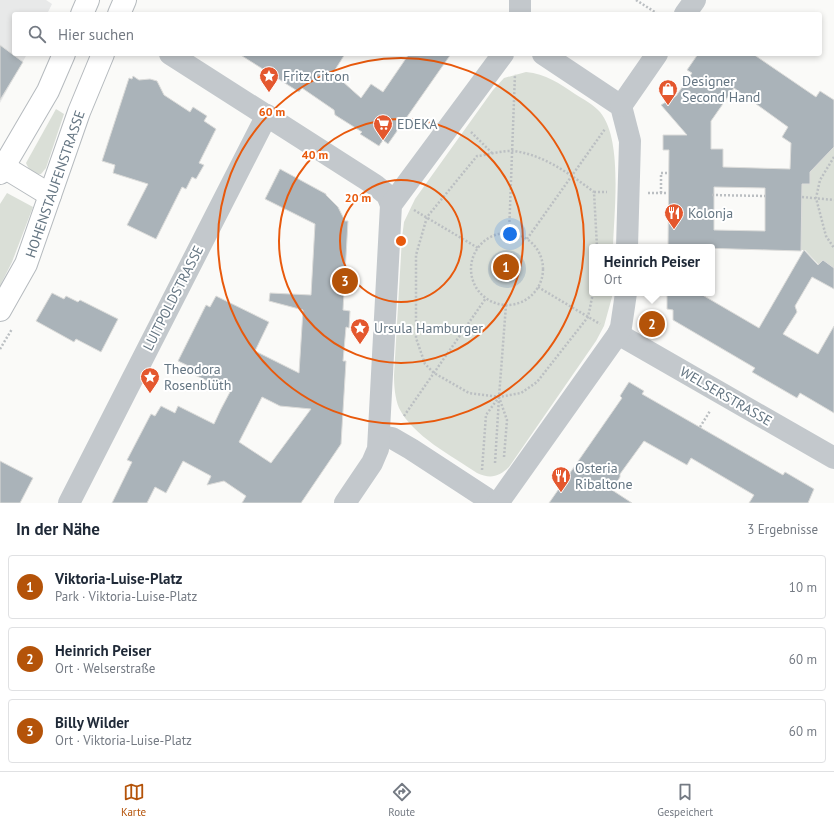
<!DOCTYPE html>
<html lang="de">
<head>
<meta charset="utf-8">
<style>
  :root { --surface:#fff; --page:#f2f2f3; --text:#1f2937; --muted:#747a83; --line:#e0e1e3; --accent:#b45309 }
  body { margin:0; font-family:"PT Sans",sans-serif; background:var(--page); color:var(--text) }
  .you { position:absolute; left:510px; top:234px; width:14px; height:14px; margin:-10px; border:3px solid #fff; border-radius:50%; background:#1a73e8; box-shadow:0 0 0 6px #1a73e833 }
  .badge { display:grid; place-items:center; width:26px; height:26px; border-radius:50%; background:var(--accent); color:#fff; font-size:13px; font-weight:700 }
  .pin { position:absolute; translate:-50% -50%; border:2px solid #fff; box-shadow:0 1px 4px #0006 }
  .popup { position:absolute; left:589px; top:244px; width:126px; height:52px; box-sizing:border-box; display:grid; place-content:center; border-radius:4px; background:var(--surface); filter:drop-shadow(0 1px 3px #0005); font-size:13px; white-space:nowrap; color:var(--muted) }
  .popup b { font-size:15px; color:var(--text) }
  .popup::after { content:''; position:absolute; left:50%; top:100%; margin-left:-8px; border:8px solid transparent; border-top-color:var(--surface) }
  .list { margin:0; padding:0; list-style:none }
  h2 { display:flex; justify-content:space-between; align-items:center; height:52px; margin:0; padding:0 16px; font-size:17px }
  h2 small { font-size:13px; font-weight:400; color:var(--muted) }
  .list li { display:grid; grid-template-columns:26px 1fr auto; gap:12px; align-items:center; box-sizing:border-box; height:64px; margin:0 8px 8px; padding:0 8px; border:1px solid var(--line); border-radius:4px }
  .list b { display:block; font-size:15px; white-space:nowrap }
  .list p { margin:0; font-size:13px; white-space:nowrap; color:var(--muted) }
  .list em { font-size:13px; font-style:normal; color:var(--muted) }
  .icon { flex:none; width:22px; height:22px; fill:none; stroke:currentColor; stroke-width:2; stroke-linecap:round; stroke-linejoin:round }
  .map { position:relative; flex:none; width:834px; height:503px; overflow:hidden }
  .search { position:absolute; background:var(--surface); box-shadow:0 2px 6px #0003; left:12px; right:12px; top:12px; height:44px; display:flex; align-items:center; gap:10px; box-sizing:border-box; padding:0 14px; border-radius:4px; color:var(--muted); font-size:15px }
  .sheet { height:268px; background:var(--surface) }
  nav { display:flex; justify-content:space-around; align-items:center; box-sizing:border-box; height:56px; border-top:1px solid var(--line); background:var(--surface); font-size:11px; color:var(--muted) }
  nav a { display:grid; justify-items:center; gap:2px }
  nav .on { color:var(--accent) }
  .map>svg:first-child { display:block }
</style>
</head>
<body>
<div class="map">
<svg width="834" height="503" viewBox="0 0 834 503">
  <rect width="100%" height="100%" fill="#fafaf8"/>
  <path fill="#e8e9e9" d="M0 0H46L52 4 47 14H14V54H27L0 103Z"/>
  <g fill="#dadfd7">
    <path d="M526 72C546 74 559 83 575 94 583 99 594 105 600 112 623 139 614 212 613 247H592V293H612V297L604 326 596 341 509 467C499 477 490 479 477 473 452 456 413 436 399 408 395 398 394 386 394 375L402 238 404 222 415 199 493 90 504 78Z"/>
    <path d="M56 109 64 114 46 168 41 174C34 175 28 169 26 163Z"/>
    <path d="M834 147V268L823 260 819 265 805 250H801L802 184H810V172Z"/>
    <path d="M7 193 33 207 12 262 0 286V204Z"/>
  </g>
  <circle fill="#bbc7cb" cx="507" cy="269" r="19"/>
  <g fill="#aab3b9" stroke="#dcdcda" fill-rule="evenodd">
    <path d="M0 45 23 62 0 100Z"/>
    <path d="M239 54H345L333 73 361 98 371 84 383 92 409 54H451L388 144 383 140 379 146 360 134 362 132 335 115 334 110 302 88 299 92Z"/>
    <path d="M698 54H753L816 97 820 91 834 100V147L810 172V184H802L801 251 668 247 669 150H663V135H687L661 105 676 96 692 73 687 70ZM734 88 788 127 782 137 791 143 790 169 723 167V149H711V121ZM714 187 765 188V231L714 230Z"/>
    <path d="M133 76 139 80 150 79 157 81 164 95 190 112 193 107 207 116 204 121 216 129 199 163 204 165 196 179 192 177 186 189 182 187 156 239 127 225 148 184 113 173 115 165 102 161 129 78 132 79Z"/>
    <path d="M280 169 326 194V195L338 207 345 221H348L343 310 350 311 349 328 346 327 343 361H346L341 444 301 503H242L246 496 224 481 207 485 211 476 183 461 166 493 155 487 147 503H112L132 462 127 460 151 414 155 416 161 406 175 413 178 406 214 424 221 409 230 392 195 375 197 370 178 361 206 305 210 307 216 296 269 322 255 351 299 373 303 310 269 301 270 293 311 295 315 224 265 199ZM262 397 280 406 311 409 271 463 239 442Z"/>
    <path d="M804 250 818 265 823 260 834 268V289L812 277 795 306 797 312 783 334 818 354 834 326V413L800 393 797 398 752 372 755 368 673 320V310L667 309V293H699L759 328Z"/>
    <path d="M52 293 64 299 66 296 78 302 80 300 118 319 101 352 76 339 74 342 36 321Z"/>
    <path d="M629 382 644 391 642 394 783 475 785 472 814 489 808 503H749L754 495 691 458 687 465 644 441 620 474V477L612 490 632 503H549L622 398 620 396Z"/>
    <path d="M0 461 33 478 20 503H0Z"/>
  </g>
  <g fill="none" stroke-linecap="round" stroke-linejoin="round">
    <g stroke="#b5babe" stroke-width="24">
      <g id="major">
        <path d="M82 14 88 0"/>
        <path d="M119 14 125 0"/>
        <path d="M4 167 50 195"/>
        <path d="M0 173 48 91 64 54"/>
        <path d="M0 310 26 264 79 112 103 54"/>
      </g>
    </g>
    <g stroke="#bbbfc2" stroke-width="2.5" stroke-dasharray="2 2" stroke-linecap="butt">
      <path d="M636 0 658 14"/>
      <path d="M471 132 493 154"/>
      <path d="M834 157 820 180 816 198 826 236 834 248"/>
      <path d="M594 192H607"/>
      <path d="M648 193H668"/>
      <path d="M661 193V173H669"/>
      <path d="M712 195 765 196"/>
      <path d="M802 197 834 200"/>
      <path d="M414 210 478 248"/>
      <circle cx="507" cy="269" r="36"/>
      <path d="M509 234 515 74"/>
      <path d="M527 239 605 129"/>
      <path d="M538 287 600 324"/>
      <path d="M593 293 588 317 537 382 521 393 499 397 469 393 434 373 425 364 416 338V255L427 217 477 156C488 155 503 150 514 151 544 155 570 174 594 192L597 247"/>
      <path d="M0 349 12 329"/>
      <path d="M404 416 486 298"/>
      <path d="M700 427 710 411"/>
      <path d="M504 457 507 420 499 397 506 305"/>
      <path d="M495 463 499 398"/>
      <path d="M482 470 486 415 499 397"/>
    </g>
    <g stroke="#c3c8cc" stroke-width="22">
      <path d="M520 14V0"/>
      <path d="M685 14 695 0"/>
      <path d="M170 54 375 185 387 195 391 205"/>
      <path d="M543 54 621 106 630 141 627 247"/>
      <path d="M621 106 657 54"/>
      <path d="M618 334 834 458"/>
      <path d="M380 436 392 438 411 449 486 498"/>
      <path d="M69 503 267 115"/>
      <path d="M345 503 372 463 378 449 391 205 503 54"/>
      <path d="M498 503 618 334 621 327 626 293"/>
    </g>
    <use href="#major" stroke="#fff" stroke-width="22"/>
  </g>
  <g fill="none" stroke="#e8590c" stroke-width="2">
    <circle cx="401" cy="241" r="61"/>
    <circle cx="401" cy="241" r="122"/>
    <circle cx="401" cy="241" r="183"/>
  </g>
  <defs>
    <g id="sight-pin" transform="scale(1)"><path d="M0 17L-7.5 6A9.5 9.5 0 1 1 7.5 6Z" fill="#e4572e" stroke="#fff"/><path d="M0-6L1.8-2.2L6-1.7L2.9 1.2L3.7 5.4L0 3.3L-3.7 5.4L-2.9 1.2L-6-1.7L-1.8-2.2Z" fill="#fff"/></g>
    <g id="shop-pin" transform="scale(1)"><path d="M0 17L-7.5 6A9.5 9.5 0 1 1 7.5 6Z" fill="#e4572e" stroke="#fff"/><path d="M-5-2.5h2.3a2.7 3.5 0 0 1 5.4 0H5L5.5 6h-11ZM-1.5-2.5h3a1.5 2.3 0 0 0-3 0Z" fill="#fff"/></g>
    <g id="supermarket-pin" transform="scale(1)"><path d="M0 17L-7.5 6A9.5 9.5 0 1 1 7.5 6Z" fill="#e4572e" stroke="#fff"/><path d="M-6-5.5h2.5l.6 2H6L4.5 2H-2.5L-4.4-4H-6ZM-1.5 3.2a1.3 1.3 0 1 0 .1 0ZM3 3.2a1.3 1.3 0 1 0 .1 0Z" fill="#fff"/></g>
    <g id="restaurant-pin" transform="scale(1)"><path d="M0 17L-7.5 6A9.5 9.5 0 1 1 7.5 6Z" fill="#e4572e" stroke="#fff"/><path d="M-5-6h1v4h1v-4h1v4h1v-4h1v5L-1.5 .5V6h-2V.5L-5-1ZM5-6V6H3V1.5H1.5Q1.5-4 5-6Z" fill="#fff"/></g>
  </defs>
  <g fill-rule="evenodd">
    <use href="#sight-pin" x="269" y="76"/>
    <use href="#shop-pin" x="668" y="89"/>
    <use href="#supermarket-pin" x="383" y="124"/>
    <use href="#restaurant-pin" x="674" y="213"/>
    <use href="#sight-pin" x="360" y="328"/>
    <use href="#sight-pin" x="150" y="377"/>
    <use href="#restaurant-pin" x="561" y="476"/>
  </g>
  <g text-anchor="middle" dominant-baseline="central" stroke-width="4" stroke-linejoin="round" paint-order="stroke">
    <g font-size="14" fill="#657683" stroke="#fff" text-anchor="start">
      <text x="283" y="76">Fritz Citron</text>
      <text x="682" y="81">Designer<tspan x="682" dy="16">Second Hand</tspan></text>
      <text x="397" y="124">EDEKA</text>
      <text x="688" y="213">Kolonja</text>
      <text x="374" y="328">Ursula Hamburger</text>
      <text x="164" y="369">Theodora<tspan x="164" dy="16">Rosenblüth</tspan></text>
      <text x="575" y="468">Osteria<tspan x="575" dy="16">Ribaltone</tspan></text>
    </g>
    <g font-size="14" fill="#657683" stroke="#fff">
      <text transform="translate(55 184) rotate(-71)">HOHENSTAUFENSTRASSE</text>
      <text transform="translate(173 298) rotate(-63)">LUITPOLDSTRASSE</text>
      <text transform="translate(726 396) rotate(30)">WELSERSTRASSE</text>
    </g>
  </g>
  <circle cx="401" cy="241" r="6" fill="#e8590c" stroke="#fff" stroke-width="2"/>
  <g font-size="12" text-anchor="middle" font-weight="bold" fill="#e8590c" stroke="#fff" stroke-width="4" stroke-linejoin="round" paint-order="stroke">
    <text x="272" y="116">60 m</text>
    <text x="315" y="159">40 m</text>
    <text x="358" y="202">20 m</text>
  </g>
</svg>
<div class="you"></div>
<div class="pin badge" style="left:506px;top:267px">1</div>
<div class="pin badge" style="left:652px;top:324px">2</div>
<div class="popup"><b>Heinrich Peiser</b>Ort</div>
<div class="pin badge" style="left:345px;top:281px">3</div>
<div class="search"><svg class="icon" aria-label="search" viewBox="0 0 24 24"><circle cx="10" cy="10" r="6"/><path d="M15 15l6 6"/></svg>Hier suchen</div>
</div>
<section class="sheet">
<h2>In der Nähe<small>3 Ergebnisse</small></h2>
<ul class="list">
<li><span class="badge">1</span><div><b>Viktoria-Luise-Platz</b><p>Park · Viktoria-Luise-Platz</p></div><em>10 m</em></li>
<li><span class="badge">2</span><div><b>Heinrich Peiser</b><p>Ort · Welserstraße</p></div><em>60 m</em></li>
<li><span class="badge">3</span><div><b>Billy Wilder</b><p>Ort · Viktoria-Luise-Platz</p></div><em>60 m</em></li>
</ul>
</section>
<nav>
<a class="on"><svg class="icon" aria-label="map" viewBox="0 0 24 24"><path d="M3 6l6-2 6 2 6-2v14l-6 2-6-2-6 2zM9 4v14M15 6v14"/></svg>Karte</a>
<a><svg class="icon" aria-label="directions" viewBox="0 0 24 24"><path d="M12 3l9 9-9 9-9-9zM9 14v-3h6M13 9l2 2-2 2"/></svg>Route</a>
<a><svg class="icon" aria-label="saved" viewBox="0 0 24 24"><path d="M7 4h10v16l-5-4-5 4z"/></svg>Gespeichert</a>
</nav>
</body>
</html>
